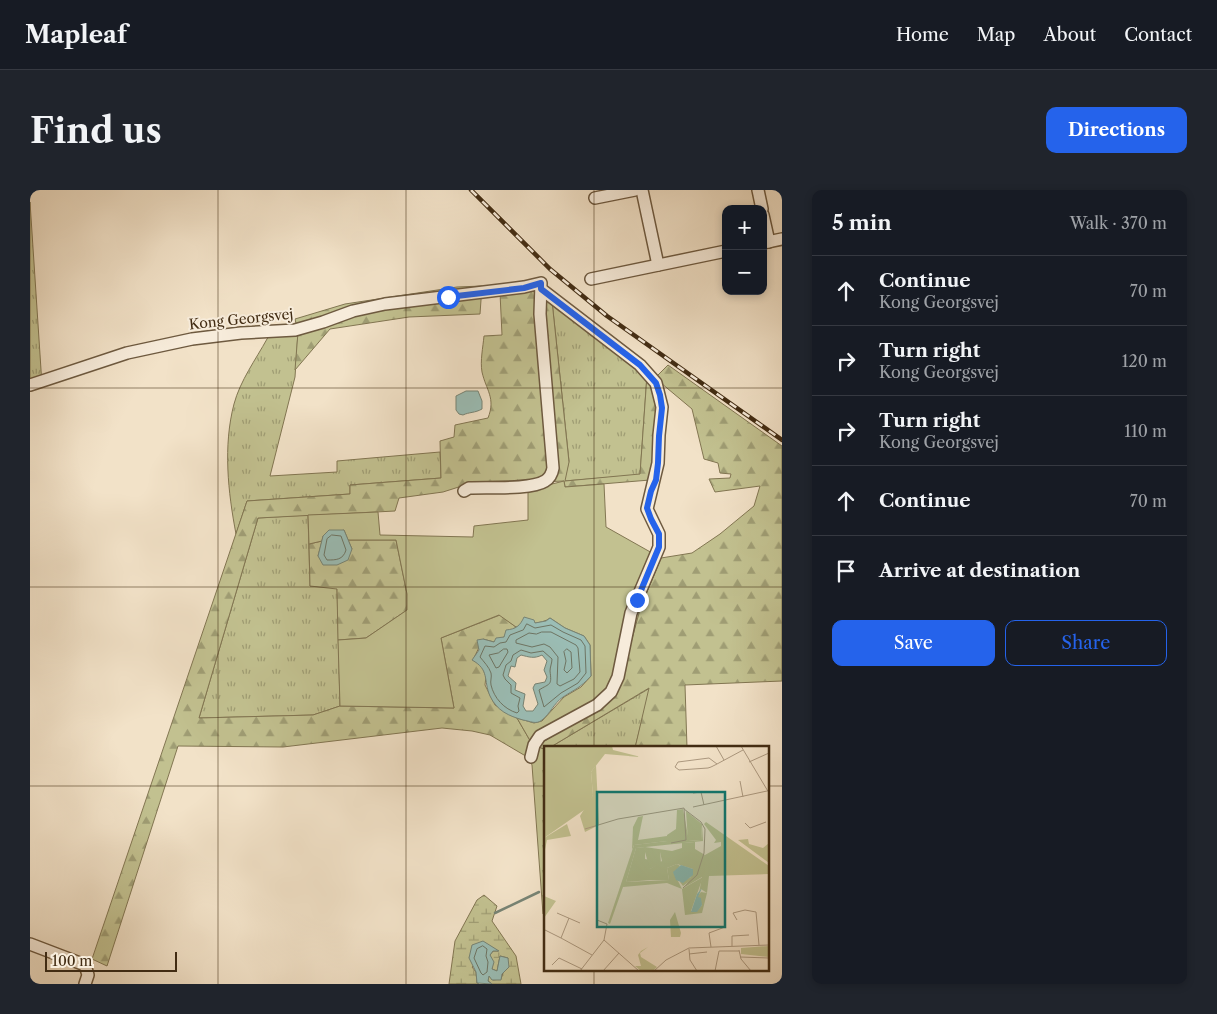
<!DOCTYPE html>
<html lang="en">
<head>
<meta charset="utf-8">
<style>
  :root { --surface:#171b24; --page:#20242c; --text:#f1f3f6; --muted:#9ea1a6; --line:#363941; --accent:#2563eb }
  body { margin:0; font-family:"Libre Caslon Text",serif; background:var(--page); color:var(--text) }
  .controls { position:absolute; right:15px; top:15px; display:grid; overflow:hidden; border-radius:10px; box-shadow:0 2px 8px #0003 }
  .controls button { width:45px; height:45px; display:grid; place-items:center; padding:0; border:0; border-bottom:1px solid var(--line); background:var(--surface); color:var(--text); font:25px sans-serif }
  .scale { position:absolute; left:15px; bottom:12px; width:132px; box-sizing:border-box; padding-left:5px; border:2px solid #422c13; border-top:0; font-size:14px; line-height:18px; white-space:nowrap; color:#422c13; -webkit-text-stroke:4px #f7ecdb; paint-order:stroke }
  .stop { position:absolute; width:15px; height:15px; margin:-11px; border:4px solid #2563eb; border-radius:50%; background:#fff }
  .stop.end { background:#2563eb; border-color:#fff; box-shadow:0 1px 5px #0008 }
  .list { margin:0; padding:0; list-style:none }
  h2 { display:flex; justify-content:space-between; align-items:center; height:65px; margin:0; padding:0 20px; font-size:21px }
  h2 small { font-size:16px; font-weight:400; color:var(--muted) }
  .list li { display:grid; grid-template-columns:32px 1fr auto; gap:15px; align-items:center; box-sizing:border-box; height:70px; padding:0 20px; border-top:1px solid var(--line) }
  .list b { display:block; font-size:19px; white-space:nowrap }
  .list p { margin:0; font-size:16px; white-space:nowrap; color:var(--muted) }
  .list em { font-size:16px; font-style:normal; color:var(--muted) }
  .actions { display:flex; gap:10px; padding:15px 20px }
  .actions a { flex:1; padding:11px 0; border:1px solid var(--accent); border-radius:10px; text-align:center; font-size:18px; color:var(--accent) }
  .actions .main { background:var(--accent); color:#fff }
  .icon { flex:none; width:28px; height:28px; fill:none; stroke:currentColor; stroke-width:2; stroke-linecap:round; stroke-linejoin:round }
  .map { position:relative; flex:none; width:752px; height:794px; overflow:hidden; border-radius:10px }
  header { display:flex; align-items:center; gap:30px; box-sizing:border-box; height:70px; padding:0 25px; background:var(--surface); border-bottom:1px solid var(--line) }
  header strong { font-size:24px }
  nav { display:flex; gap:28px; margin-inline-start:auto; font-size:18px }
  .intro { display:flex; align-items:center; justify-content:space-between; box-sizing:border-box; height:120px; padding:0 30px }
  h1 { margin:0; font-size:35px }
  .button { padding:12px 22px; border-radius:10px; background:var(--accent); color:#fff; font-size:18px; font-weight:700 }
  main { display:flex; gap:30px; padding:0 30px }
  aside { flex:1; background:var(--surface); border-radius:10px; box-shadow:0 2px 8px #0003 }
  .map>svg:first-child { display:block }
</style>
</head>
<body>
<header>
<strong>Mapleaf</strong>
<nav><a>Home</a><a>Map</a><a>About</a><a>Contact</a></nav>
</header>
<div class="intro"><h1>Find us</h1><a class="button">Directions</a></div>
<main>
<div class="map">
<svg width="752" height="794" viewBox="0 0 752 794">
  <defs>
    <pattern id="grass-tufts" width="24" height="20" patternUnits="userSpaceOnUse" patternTransform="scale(1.25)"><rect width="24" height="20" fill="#c2c190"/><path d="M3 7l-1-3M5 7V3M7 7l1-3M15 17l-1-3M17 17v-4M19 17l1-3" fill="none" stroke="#9f9d74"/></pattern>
    <pattern id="forest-firs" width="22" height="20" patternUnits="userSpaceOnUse" patternTransform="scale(1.25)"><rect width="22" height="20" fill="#c2c190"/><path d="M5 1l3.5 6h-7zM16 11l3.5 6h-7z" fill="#9f9d74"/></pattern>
    <pattern id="wetland-marsh" width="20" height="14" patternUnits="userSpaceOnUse" patternTransform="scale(1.25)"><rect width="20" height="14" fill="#c2c190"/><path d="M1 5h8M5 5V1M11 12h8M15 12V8" fill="none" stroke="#9f9d74"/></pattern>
  </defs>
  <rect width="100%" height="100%" fill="#f2e2c8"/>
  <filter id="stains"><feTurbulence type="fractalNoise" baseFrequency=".004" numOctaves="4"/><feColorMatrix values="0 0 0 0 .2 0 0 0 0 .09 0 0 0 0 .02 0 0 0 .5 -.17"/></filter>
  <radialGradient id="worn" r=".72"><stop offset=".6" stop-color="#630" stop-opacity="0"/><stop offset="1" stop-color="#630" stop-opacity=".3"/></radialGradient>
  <g fill="url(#grass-tufts)" stroke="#827652">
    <path d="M0 12 12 195 0 199Z"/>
    <path d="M522 111 617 185 610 285 534 291 539 271Z"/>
    <path d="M268 142 265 187 240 286 307 282V271L410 262 411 288 320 295V304L217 311 206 344C198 302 193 256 204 214 210 191 226 169 237 149L241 144Z"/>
    <path d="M278 325 280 396 307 398 310 516 283 525 169 528 228 328Z"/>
    <path d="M620 498 605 558H519Z"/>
    <path d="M502 554 516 560V723L513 724 502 575 499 568Z"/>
  </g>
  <g fill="url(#forest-firs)" stroke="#827652">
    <path d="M452 96 450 124 379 127 300 139 265 180 268 142 265 129 315 114 427 97Z"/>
    <path d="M506 99 522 111 539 272 535 291 610 284 617 185 630 216 620 290 535 297 534 291 435 295 413 302 369 308 365 321 228 328 169 528 283 525 310 516 424 518 411 448 470 425 486 437 474 447 464 452 453 449 443 470 451 475 456 486 455 495 465 515 487 528 502 554 499 568 460 545 442 541 412 538 253 557 148 556 77 776 62 769 217 311 320 304V295L411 288 410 251 424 247 425 235 458 228C466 208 456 200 452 182 450 171 453 157 454 146L472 145 470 103Z"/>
    <path d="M638 175 752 256V491L655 495 657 558H605L619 498 519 558H516V560L507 556 570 514 631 368 662 363 690 344 724 316 730 296 685 302 679 289 700 288 701 284 690 283 688 273 674 269 662 219 625 188Z"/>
    <path d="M318 350H366L377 404V420L336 448 308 450 307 399 280 396 279 354 292 351 288 366 322 359Z"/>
  </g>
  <path fill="url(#wetland-marsh)" stroke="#827652" d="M454 705 467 716 462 731 486 766 491 794H462L458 791 459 785 463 790 471 789 478 768 470 766 467 781 462 779 460 765 463 761H468L463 758 442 777 446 782 447 793 449 794H419L425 751 447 710Z"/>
  <path fill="#c2c190" stroke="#827652" d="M534 291 535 297 574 294 576 337 631 368 611 416 591 489 570 514 507 556 502 554 487 528 504 533 512 531 534 507 551 497 561 486 560 455 554 446 535 438 520 428C511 435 497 432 486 437L469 425 411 448 424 518 310 516 308 450 336 448 377 420V404L366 350H318L314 340 293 346 292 351 279 354 278 325 348 322 350 345 443 347 444 336 498 330V300Z"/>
  <g fill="#9bbeb6" stroke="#778475" fill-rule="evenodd">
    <path d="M436 201H448L452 211V219C445 223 439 222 433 225L429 224 426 220V206Z"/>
    <path d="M299 340H314L322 359 318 370 307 375H293L288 366 293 346Z"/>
    <path d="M494 427 504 430 505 433 516 431 520 428 535 438 554 446 560 455 561 486C549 499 545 499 533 507 524 513 520 524 512 530 506 535 500 531 493 530 479 526 467 521 460 506 453 490 460 480 442 470L449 460 447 450 453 449 464 452 466 448 474 447 476 440C486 439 490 436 494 427ZM491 465C499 467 504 469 512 465L517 471 514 480 517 487 515 492 505 494 503 498 508 514 503 521H496L493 516 495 504 485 500 486 493 478 486 481 476 485 477 487 468Z"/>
    <path d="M453 751 469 761H463L460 765 464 772 462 779 467 781 470 766 478 768 479 777 472 784 471 790H462L459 786 458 791 462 794 447 793 446 782 439 768 442 755Z"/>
  </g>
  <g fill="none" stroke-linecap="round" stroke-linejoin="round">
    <g stroke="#6e7564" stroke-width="1">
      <path d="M302 345 311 346 316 360C313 370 306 370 297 370L294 365 297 349Z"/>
      <path d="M497 434 505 438 521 435 533 442 551 450 555 456 556 483 548 493 531 503 514 517 509 500C520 493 522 496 520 481 520 477 522 473 522 469L513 461 501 463 491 460 483 465 481 471 476 475 473 485 475 489 481 495V503L490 508 488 516 489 521 487 523C474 519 464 508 461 495 460 491 462 487 461 483 459 477 454 472 450 467L455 456 464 457 470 453 476 452 480 445 493 440Z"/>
      <path d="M512 442H521L546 455 548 458 550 482 544 489 530 496 527 494 528 467 520 457 514 454 502 457 486 453V450L499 443 506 444Z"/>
      <path d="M474 459H477L478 462 469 477 466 478 459 465 468 463Z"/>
      <path d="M537 459 541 462 542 478 537 483 534 480 536 471 534 462Z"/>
      <path d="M453 756 457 759 456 766 458 772 457 782 453 785 451 783 444 768 447 759Z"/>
    </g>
    <path stroke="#778475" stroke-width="2.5" d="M465 723 509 702"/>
    <g stroke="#6e5a40" stroke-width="14">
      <g id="minor">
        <path d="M612 0 628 75"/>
        <path d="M728 0 732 19"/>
        <path d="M565 8 605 0"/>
        <path d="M733 25 739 52"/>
        <path d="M733 53 752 49"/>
        <path d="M561 89 696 61"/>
        <path d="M0 195 97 163 162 149 211 143 265 140 293 132 323 121 355 114 494 97 511 93 510 124 523 278C522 284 520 288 515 291 501 300 456 297 439 298L434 301"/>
        <path d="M501 567 504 555 510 546 567 515 581 502 588 487 601 423 629 357V344L617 319 628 273 629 245 632 217 626 193 610 175 511 99"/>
        <path d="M0 754 55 775 58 785 55 794"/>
      </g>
    </g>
    <use href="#minor" stroke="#f7ecdb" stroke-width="11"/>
    <g stroke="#422c13" stroke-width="4.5">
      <path id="rail" d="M441 0 520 79 577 126 752 250"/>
    </g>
    <use href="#rail" stroke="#f7ecdb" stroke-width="2.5" stroke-dasharray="8" stroke-linecap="butt"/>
  </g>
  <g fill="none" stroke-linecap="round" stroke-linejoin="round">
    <path stroke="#2563eb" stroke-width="6" d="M418 107 494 98 511 93V99L610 175 626 193 630 205 632 218 629 246 628 273 626 290 621 301 617 318 621 329 629 344V357L607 410"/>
  </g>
  <path fill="none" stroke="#422c13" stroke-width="1" stroke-opacity="0.55" d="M188 0V794M376 0V794M564 0V558M0 198H752M0 397H752M0 596H516M738 596H752M564 780V794"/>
  <g text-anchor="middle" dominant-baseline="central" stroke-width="4" stroke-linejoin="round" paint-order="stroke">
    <g font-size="14" fill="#422c13" stroke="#f7ecdb">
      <text transform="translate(211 129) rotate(-6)">Kong Georgsvej</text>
    </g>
  </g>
  <g transform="translate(514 556)">
    <rect width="225" height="225" fill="#f2e2c8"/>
    <path d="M52 19 55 79 41 86 36 70 49 49 47 26ZM142 65 158 78 157 94 144 95ZM99 70 94 94 123 90V95L90 99 88 104 89 81 94 71ZM23 78 27 90 3 94 0 108V92ZM101 101V113L106 114V134L82 136 92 102ZM159 131 147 165H153L158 159 153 151 157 146 163 147 158 167 141 169 138 143ZM225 200V211L197 208V202Z" fill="#c2c190"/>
    <path d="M0 0H68L69 4 97 11 61 8 47 26 49 49 43 62 0 92ZM139 63 145 95 157 94 158 78 159 95 92 102 82 136 125 134 123 122 133 118 136 120 130 127 138 143 123 137 79 141 66 178 64 177 90 99 123 95V89L132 83 133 64ZM162 76 225 120V128L165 130 163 147 157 143 155 147 158 131 141 141 161 109 177 100V96L170 97 172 94 160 78ZM204 93 205 98 219 102 225 97V117L194 94ZM107 105H116L117 117 106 123 101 106ZM0 150 12 155 0 172ZM104 201 96 207 97 211 113 221 109 225H97L91 220H97L94 209 97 205Z" fill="#c2c190"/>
    <path d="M131 166 137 187 136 191H127L126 174Z" fill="#c2c190"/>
    <path d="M151 96V103L161 109 154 129 139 140 136 136 147 131 149 123 133 118 123 122 125 134H106V123L118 115 116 106H101V101L128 105 138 102V97Z" fill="#c2c190"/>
    <path d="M137 119 149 123V129L139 137 132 134 129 126ZM158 142 154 151 157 152 158 159 153 166H147L153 148Z" fill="#9bbeb6"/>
    <path fill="none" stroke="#ac9980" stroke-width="1" d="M172 0 180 14M197 0 225 47M205 16 225 7M173 18 165 12 134 16 131 21 135 24 164 22 167 21 173 18 199 4M196 35 199 51M149 47 157 46 160 59M149 61 223 45M201 77 206 82 222 76M41 83 74 73 140 62 142 94 127 97M139 142 153 129 160 107 161 83 157 76 140 63M13 167 36 177M25 172 17 192 48 209M193 174 189 167 201 164 212 166 215 199M1 184 17 192M60 194 95 225M188 200V190L205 189M167 201 165 187 181 181M145 203 146 214 153 225M195 204 197 213 207 225M145 208 163 206M196 211 225 212M8 219 15 212 38 223M36 225 60 194 63 178 53 174M59 225 75 207M110 225 122 214 145 202 225 199M171 225 175 205H195"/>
    <path fill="#0f766e" fill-opacity="0.15" stroke="#0f766e" stroke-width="2.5" d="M53 46H181V181H53Z"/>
    <rect width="225" height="225" fill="none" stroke="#422c13" stroke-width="2.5"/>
  </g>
  <rect width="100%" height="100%" filter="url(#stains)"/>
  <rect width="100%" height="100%" fill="url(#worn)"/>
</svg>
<div class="controls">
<button>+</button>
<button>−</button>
</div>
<div class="scale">100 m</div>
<div class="stop" style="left:418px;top:107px"></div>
<div class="stop end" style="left:607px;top:410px"></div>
</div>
<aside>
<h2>5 min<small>Walk · 370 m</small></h2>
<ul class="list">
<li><svg class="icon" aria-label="ahead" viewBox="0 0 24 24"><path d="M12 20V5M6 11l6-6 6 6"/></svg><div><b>Continue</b><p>Kong Georgsvej</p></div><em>70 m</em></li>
<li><svg class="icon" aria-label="right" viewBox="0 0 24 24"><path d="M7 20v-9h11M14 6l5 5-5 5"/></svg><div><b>Turn right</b><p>Kong Georgsvej</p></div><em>120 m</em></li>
<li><svg class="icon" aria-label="right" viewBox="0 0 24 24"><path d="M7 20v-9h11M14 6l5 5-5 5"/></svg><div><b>Turn right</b><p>Kong Georgsvej</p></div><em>110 m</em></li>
<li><svg class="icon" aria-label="ahead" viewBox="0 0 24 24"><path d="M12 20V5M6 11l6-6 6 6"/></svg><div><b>Continue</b></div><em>70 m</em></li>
<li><svg class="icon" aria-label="arrive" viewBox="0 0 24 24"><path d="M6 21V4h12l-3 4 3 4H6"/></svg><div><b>Arrive at destination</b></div></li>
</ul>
<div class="actions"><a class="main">Save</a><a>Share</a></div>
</aside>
</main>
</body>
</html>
